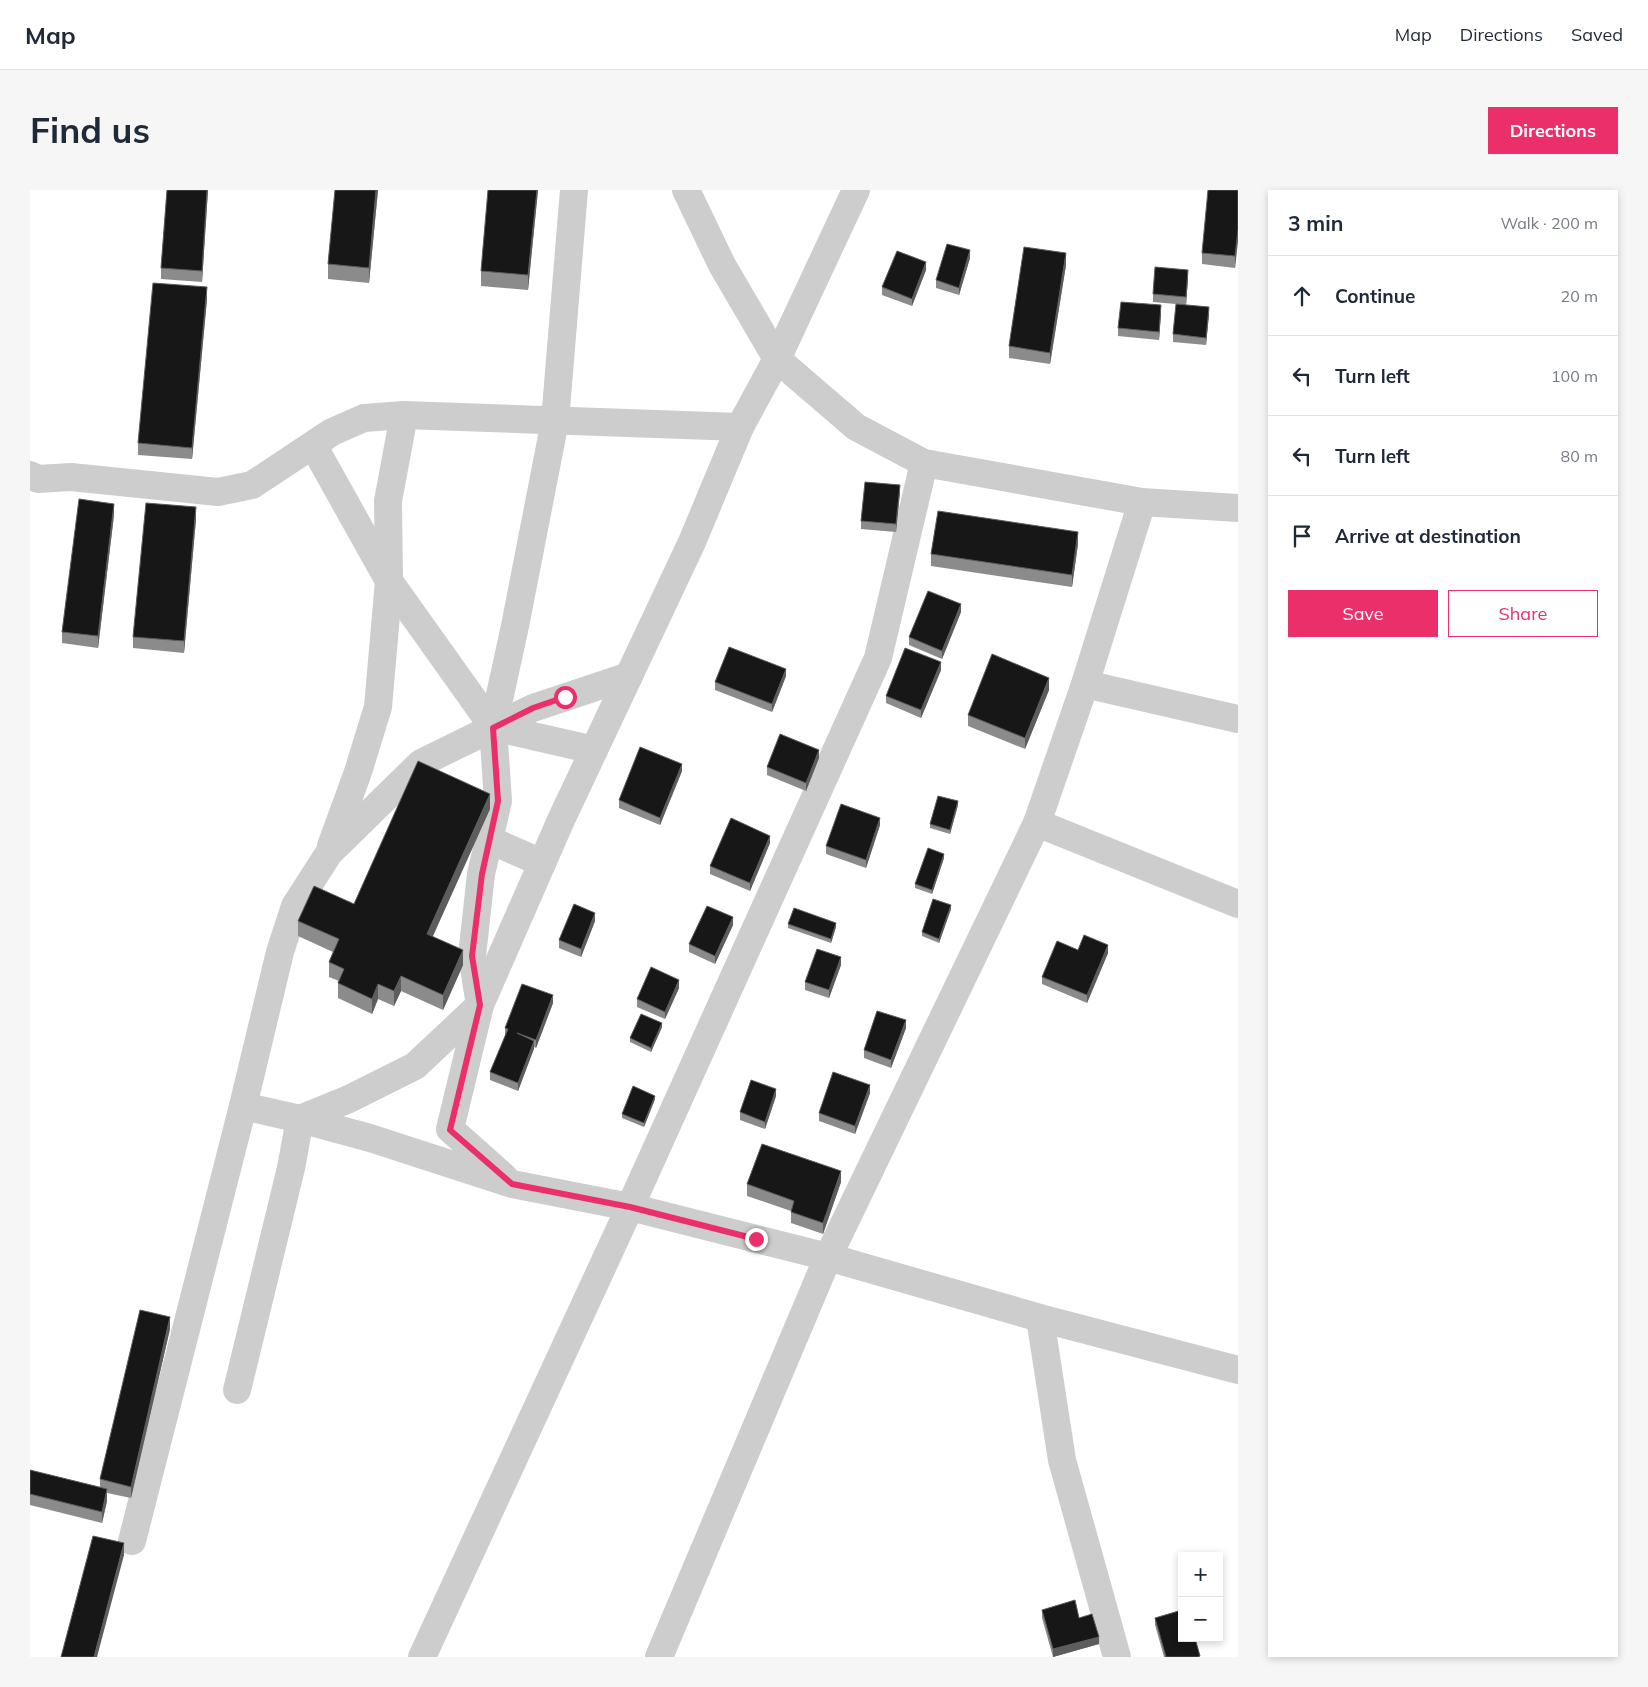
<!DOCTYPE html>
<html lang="en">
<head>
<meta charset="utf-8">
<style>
  :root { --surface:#fff; --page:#f6f6f7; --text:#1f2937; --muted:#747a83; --line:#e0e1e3; --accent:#eb2f6b }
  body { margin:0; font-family:Mulish,sans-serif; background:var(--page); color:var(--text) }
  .controls { position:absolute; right:15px; bottom:15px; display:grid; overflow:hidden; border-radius:0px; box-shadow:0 2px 8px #0003 }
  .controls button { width:45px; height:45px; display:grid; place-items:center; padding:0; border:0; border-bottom:1px solid var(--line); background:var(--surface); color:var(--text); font:25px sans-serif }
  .stop { position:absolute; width:15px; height:15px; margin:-11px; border:4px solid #eb2f6b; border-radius:50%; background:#fff }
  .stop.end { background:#eb2f6b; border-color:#fff; box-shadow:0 1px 5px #0008 }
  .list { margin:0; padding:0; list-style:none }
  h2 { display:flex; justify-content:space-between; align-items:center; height:65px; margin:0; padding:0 20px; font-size:21px }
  h2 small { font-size:16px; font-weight:400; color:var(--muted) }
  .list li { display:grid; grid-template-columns:32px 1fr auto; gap:15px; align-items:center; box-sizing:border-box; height:80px; padding:0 20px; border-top:1px solid var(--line) }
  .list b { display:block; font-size:19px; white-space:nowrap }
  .list em { font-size:16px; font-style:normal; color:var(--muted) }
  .actions { display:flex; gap:10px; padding:15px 20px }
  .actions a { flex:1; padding:11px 0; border:1px solid var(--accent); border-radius:0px; text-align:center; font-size:18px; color:var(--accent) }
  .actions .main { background:var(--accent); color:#fff }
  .icon { flex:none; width:28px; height:28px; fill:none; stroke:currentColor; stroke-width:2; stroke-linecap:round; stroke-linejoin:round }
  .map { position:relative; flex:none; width:1208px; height:1467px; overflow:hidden; border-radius:0px }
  header { display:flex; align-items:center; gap:30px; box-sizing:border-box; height:70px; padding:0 25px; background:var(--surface); border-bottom:1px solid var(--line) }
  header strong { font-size:24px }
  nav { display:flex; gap:28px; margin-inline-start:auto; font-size:18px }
  .intro { display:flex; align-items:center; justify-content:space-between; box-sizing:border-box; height:120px; padding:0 30px }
  h1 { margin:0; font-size:35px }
  .button { padding:12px 22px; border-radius:0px; background:var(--accent); color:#fff; font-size:18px; font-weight:700 }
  main { display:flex; gap:30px; padding:0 30px }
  aside { flex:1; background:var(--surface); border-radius:0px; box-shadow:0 2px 8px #0003 }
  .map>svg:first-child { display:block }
</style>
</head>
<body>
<header>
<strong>Map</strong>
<nav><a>Map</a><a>Directions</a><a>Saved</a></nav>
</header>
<div class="intro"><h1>Find us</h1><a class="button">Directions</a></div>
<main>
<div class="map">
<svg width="1208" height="1467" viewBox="0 0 1208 1467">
  <rect width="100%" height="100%" fill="#fff"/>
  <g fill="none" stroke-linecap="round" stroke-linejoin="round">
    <g stroke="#cdcdcd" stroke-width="28">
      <path d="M656 0 692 75 747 169 826 237 894 273 1112 312 1208 318"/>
      <path d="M283 255 359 391 463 537 564 560"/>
      <path d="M0 285 8 289 41 287 188 302 222 295 302 242 334 228 374 225 710 237 747 169 826 0"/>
      <path d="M1055 494 1208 529"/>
      <path d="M1007 633 1208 714"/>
      <path d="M460 650 512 673"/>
      <path d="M301 656 328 582 348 517 359 391 358 311 374 225"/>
      <path d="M213 916 270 929 340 948 482 994 600 1017 798 1067 1010 1128 1208 1180"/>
      <path d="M474 987 420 939 450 815 531 630 662 352 710 237"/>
      <path d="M1010 1128 1032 1270 1087 1467"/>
      <path d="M207 1200 261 978 270 929 319 909 385 876 450 815 442 766 451 684 468 611 463 537 485 436 525 231 544 0"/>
      <path d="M102 1351 213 916 250 762 265 716 299 663 391 573 503 518 599 486"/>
      <path d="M392 1467 600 1017 848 468 894 273"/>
      <path d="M629 1467 798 1067 1007 633 1055 494 1112 312"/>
    </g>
  </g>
  <g fill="#8b8b8b">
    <path d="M137 0H178L172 92 131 89V78Z"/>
    <path d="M305 0H348L339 93 298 89V74Z"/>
    <path d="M508 0 498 100 451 96V81Z"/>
    <path d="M1208 0 1205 78 1172 74V63Z"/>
    <path d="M940 68 929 105 906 98V90Z"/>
    <path d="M1036 75 1020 174 979 168V156Z"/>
    <path d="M896 80 882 116 852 105V97Z"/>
    <path d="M1158 88 1156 115 1179 124 1176 155 1143 152V144L1146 114 1123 112V104Z"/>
    <path d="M177 109 162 269 108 265V253Z"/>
    <path d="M1131 123 1129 150 1088 146V138Z"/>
    <path d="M870 302 866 342 831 339V331Z"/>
    <path d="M84 325 68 458 32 453V442Z"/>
    <path d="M166 329 154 463 103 458V447Z"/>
    <path d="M1048 354 1042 397 901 376V364Z"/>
    <path d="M931 422 912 469 879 455V447Z"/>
    <path d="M911 480 891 528 856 513V506Z"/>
    <path d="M756 486 742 522 685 500V492Z"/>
    <path d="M1019 500 995 559 938 536V525Z"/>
    <path d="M789 568 776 601 737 585V577Z"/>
    <path d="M652 581 630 635 589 618V610Z"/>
    <path d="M928 615 920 644 900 638V634Z"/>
    <path d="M460 619 403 746 433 775 413 820 371 801 364 816 348 809 342 824 308 808V793L309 791 299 787V772L303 762 268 746V731L324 714Z"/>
    <path d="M850 635 836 678 796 664V656Z"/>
    <path d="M740 653 720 701 680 684V676Z"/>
    <path d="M914 668 902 704 885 698V694Z"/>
    <path d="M921 719 909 753 892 746V742Z"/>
    <path d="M565 731 551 767 529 758V750Z"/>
    <path d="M758 734 806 737 801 753 758 738Z"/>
    <path d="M703 735 685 774 659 762V754Z"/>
    <path d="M1048 760 1078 763 1057 813 1012 794V787Z"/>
    <path d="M811 775 799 808 775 800V792Z"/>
    <path d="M649 798 635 829 607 817V809Z"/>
    <path d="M523 813 506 858 504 857 488 901 460 890V882L475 846V838Z"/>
    <path d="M632 837 621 862 600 852V848Z"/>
    <path d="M876 838 861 878 834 868V860Z"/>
    <path d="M840 903 825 944 789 931V923Z"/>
    <path d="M746 906 735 939 710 930V922Z"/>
    <path d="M625 909 614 937 592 928V924Z"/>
    <path d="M811 992 793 1044 761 1033V1021L717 1006V994Z"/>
    <path d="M140 1139 101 1308 77 1303V1311L72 1333 0 1315V1280L70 1297V1289Z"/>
    <path d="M1012 1420 1049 1428 1069 1454 1023 1467 1012 1428Z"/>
    <path d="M1125 1428 1170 1467H1134L1125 1435Z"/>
  </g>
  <g fill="#5d5d5d">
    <path d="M177 0H178L172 92V81Z"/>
    <path d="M346 0H348L339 93V78Z"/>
    <path d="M507 0H508L498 100V85Z"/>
    <path d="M1208 40V52L1205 78V66Z"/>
    <path d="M940 60V68L929 105V98Z"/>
    <path d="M1036 63V75L1020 174V163Z"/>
    <path d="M896 72V80L882 116V109Z"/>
    <path d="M1158 80V88L1156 115V107Z"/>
    <path d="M177 97V109L162 269V258Z"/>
    <path d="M1131 115V123L1129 150V142Z"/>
    <path d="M1179 117V124L1176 155V148Z"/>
    <path d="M870 295V302L866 342V334Z"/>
    <path d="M84 314V325L68 458V446Z"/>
    <path d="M166 317V329L154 463V451Z"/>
    <path d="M1048 342V354L1042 397V385Z"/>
    <path d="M931 414V422L912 469V461Z"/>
    <path d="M911 472V480L891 528V520Z"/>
    <path d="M756 479V486L742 522V514Z"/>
    <path d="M1019 488V500L995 559V548Z"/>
    <path d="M789 560V568L776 601V593Z"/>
    <path d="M652 574V581L630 635V628Z"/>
    <path d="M460 604V619L397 759V744Z"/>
    <path d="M928 611V615L920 644V640Z"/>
    <path d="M850 628V635L836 678V670Z"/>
    <path d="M740 646V653L720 701V693Z"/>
    <path d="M914 664V668L902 704V700Z"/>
    <path d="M921 715V719L909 753V749Z"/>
    <path d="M565 723V731L551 767V759Z"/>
    <path d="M703 727V735L685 774V766Z"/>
    <path d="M806 733V737L801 753V749Z"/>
    <path d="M1078 755V763L1057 813V805Z"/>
    <path d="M433 760V775L413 820V805Z"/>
    <path d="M811 767V775L799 808V800Z"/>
    <path d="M371 786V801L364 816V801Z"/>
    <path d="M649 790V798L635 829V822Z"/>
    <path d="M348 794V809L342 824V809Z"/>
    <path d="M523 805V813L506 858V850Z"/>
    <path d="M876 830V838L861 878V870Z"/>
    <path d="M632 833V837L621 862V858Z"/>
    <path d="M504 851V859L488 901V893Z"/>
    <path d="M840 895V903L825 944V936Z"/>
    <path d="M746 899V906L735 939V932Z"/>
    <path d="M625 906V909L614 937V933Z"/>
    <path d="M811 981V992L793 1044V1033Z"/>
    <path d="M140 1127V1139L101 1308V1297Z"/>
    <path d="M77 1299V1311L72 1333V1322Z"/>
    <path d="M94 1353V1365L67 1467H64Z"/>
    <path d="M1069 1447V1454L1023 1467V1459Z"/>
  </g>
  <g fill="#171717" stroke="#5d5d5d">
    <path d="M137 0H177L172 81 131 78Z"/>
    <path d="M305 0H346L339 78 298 74Z"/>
    <path d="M458 0H507L498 85 451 81Z"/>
    <path d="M1178 0H1208V40L1205 66 1172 63Z"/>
    <path d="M917 54 940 60 929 98 906 90Z"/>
    <path d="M994 57 1036 63 1020 163 979 156Z"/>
    <path d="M867 61 896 72 882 109 852 97Z"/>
    <path d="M1125 77 1158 80 1156 107 1123 104Z"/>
    <path d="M123 93 177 97 162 258 108 253Z"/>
    <path d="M1091 112 1131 115 1129 142 1088 138Z"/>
    <path d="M1146 114 1179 117 1176 148 1143 144Z"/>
    <path d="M835 292 870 295 866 334 831 331Z"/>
    <path d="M49 309 84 314 68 446 32 442Z"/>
    <path d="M116 313 166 317 154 451 103 447Z"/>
    <path d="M908 321 1048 342 1042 385 901 364Z"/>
    <path d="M898 401 931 414 912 461 879 447Z"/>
    <path d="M699 457 756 479 742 514 685 492Z"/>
    <path d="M875 458 911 472 891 520 856 506Z"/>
    <path d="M962 464 1019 488 995 548 938 525Z"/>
    <path d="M750 544 789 560 776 593 737 577Z"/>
    <path d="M610 557 652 574 630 628 589 610Z"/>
    <path d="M388 571 460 604 397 744 433 760 413 805 371 786 364 801 348 794 342 809 308 793 314 779 299 772 309 749 268 731 284 696 324 714Z"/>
    <path d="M908 606 928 611 920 640 900 634Z"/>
    <path d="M811 614 850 628 836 670 796 656Z"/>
    <path d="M701 628 740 646 720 693 680 676Z"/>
    <path d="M898 658 914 664 902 700 885 694Z"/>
    <path d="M903 709 921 715 909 749 892 742Z"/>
    <path d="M544 714 565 723 551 759 529 750Z"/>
    <path d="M677 716 703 727 685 766 659 754Z"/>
    <path d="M764 718 806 733 801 749 758 734Z"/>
    <path d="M1054 745 1078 755 1057 805 1012 787 1027 751 1048 760Z"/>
    <path d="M787 759 811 767 799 800 775 792Z"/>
    <path d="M621 777 649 790 635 822 607 809Z"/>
    <path d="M492 794 523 805 506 850 487 843 504 851 488 893 460 882 478 839 475 838Z"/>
    <path d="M847 821 876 830 861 870 834 860Z"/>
    <path d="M611 824 632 833 621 858 600 848Z"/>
    <path d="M803 882 840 895 825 936 789 923Z"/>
    <path d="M721 890 746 899 735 932 710 922Z"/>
    <path d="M603 896 625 906 614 933 592 924Z"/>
    <path d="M732 954 811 981 793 1033 761 1022 764 1011 717 994Z"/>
    <path d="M110 1120 140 1127 101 1297 70 1289Z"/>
    <path d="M0 1280 77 1299 72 1322 0 1304Z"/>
    <path d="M63 1346 94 1353 64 1467H31Z"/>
    <path d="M1045 1410 1049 1428 1062 1424 1069 1447 1023 1459 1012 1420Z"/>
    <path d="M1152 1420V1448H1165L1170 1466 1168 1467H1136L1125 1428Z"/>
  </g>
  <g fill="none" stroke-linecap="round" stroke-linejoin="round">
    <path stroke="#eb2f6b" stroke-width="6" d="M535 507 503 518 463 538 468 611 452 684 442 766 450 815 420 940 482 994 600 1017 726 1049"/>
  </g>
</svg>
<div class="controls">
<button>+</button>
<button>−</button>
</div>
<div class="stop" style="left:535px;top:507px"></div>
<div class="stop end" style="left:726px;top:1049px"></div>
</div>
<aside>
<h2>3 min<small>Walk · 200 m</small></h2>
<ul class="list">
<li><svg class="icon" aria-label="ahead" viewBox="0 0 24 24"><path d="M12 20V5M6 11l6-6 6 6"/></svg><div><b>Continue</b></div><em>20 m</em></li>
<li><svg class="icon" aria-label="left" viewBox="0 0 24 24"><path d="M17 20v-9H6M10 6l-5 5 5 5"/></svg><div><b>Turn left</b></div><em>100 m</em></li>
<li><svg class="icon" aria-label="left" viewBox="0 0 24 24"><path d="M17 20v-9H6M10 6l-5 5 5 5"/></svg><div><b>Turn left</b></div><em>80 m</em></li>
<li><svg class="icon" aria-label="arrive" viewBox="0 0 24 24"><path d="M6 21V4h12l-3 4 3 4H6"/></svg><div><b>Arrive at destination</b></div></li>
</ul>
<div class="actions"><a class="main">Save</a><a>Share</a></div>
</aside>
</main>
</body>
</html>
